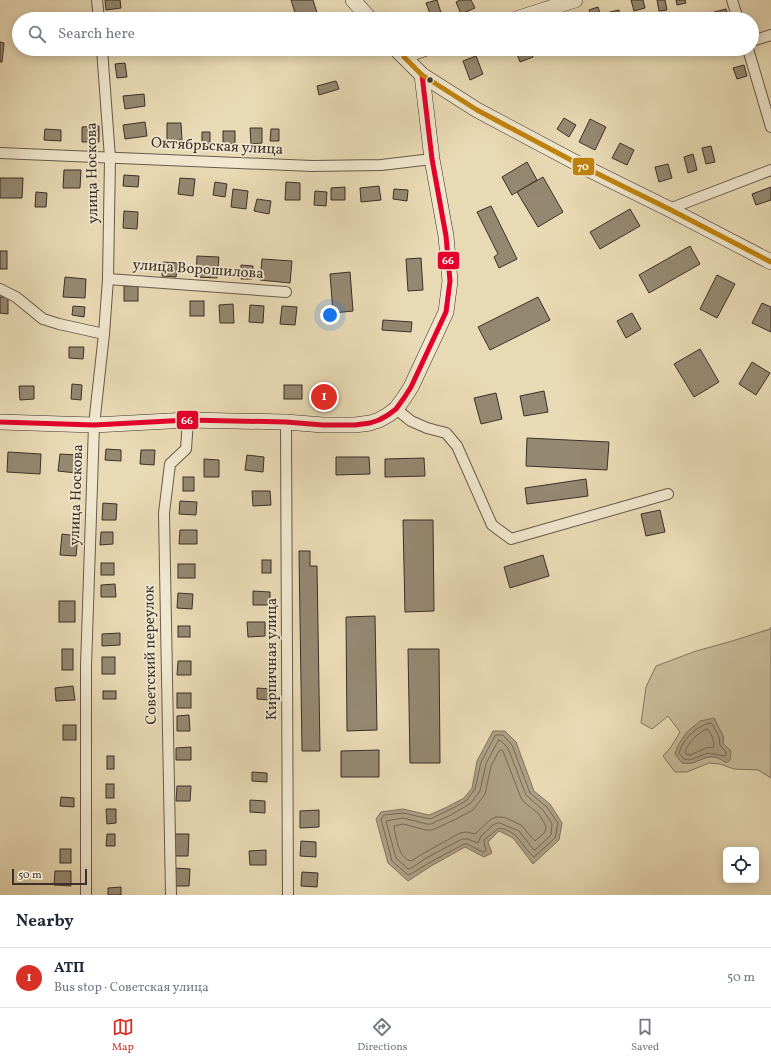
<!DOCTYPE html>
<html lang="en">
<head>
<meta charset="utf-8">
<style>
  :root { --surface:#fff; --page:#f6f6f7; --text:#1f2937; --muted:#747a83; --line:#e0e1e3; --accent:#d93025 }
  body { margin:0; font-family:Vollkorn,serif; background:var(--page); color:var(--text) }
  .controls { position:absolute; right:12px; bottom:12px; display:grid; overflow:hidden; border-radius:6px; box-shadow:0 2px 10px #0003 }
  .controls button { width:36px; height:36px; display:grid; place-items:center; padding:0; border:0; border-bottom:1px solid var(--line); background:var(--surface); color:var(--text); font:20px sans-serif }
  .scale { position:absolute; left:12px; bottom:10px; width:75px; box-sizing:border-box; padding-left:4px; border:2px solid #3c2f29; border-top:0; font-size:11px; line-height:14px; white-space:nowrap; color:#3c2f29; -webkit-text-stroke:3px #f0e7ce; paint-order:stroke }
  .you { position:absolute; left:330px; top:315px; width:14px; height:14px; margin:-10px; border:3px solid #fff; border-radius:50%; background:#1a73e8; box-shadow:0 0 0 6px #1a73e833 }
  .badge { display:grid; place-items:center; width:26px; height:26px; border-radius:50%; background:var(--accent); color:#fff; font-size:13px; font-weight:700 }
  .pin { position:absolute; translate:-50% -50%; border:2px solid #fff; box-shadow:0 1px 4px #0006 }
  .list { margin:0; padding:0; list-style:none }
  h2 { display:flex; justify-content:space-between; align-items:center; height:52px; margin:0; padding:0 16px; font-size:17px }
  h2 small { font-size:13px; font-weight:400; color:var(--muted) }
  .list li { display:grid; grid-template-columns:26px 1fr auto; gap:12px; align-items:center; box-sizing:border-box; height:60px; padding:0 16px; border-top:1px solid var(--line) }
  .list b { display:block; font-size:15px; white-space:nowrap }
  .list p { margin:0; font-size:13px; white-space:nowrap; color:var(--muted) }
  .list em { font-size:13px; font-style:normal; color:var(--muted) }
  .icon { flex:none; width:22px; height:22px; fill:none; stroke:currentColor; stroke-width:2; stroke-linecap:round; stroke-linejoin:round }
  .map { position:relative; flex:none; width:771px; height:895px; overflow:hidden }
  .search { position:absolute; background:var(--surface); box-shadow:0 2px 10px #0003; left:12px; right:12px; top:12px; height:44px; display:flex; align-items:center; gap:10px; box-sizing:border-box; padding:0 14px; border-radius:22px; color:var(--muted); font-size:15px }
  .sheet { height:112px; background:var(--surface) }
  nav { display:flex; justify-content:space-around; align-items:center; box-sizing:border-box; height:56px; border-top:1px solid var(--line); background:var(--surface); font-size:11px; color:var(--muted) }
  nav a { display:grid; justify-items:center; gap:2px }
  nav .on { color:var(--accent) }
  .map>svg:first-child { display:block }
</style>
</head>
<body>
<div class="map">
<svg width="771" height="895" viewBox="0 0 771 895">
  <rect width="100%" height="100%" fill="#e8dab4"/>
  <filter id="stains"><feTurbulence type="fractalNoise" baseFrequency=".005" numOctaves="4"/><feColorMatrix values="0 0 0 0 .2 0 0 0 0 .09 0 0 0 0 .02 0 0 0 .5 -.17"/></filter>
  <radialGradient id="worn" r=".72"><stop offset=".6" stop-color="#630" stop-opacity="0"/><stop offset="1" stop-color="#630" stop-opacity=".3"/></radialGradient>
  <path fill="#cbbd9c" stroke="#847662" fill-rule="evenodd" d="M771 627V778L758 770 734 769 720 764 709 763 687 772H675L663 756 671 747 680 732 668 716 652 729 641 723 646 687 656 666 696 651 729 642 770 629ZM714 718 723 736V743L730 751 726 762C710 752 706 759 692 763 689 764 686 763 682 763Z"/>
  <g fill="#aea085" stroke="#807360">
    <path d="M714 718 723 736V743L731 751 730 760 726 763C710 751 706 759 692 763 689 764 686 763 682 763L675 754 678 745 687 732 700 721Z"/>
    <path d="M493 731H505L516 742 534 791 550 804 562 823 559 840 533 864 513 838 499 831 488 842 492 853 484 857 465 847 431 866 408 881 388 863 376 819 381 812 403 809 429 815 447 807 464 798 472 788 477 761Z"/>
  </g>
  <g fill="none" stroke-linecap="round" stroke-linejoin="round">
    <g stroke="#756857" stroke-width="1">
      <path d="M710 723 712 724 719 737 720 745 726 752V755L724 756 708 753 690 760 684 759 679 753C683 739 696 726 710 723Z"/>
      <path d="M707 729C712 733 714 741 714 747L706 748 690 755 686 754 685 752C688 743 698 732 707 729Z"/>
      <path d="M496 735H503L512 745 530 793 547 807 558 823 555 838 534 857C521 846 518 830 499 828L484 840V843L486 850 485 852H483L467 844H464L429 863 409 875H408L392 861 381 819 384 815 403 813 430 819 449 810 466 801 475 789 481 762 495 736Z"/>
      <path d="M499 740 501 741 508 748 526 795 543 810 552 824 551 835 536 849 534 850 519 831 500 823H497L493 825 481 836 478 843 467 839H462L426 858 410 869H408L396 858 386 821 403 818 427 824H431L451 815 471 803 480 791 486 764Z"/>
      <path d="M501 750 503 751 521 798 524 802 539 814 546 826 545 832 536 840 535 841 521 825 506 818 501 817H496L491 819 475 834 466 832 460 833 424 853 411 861C398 858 397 839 394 828V826L403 824 426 830H432L454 820 473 810 485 794 491 766 499 751Z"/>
    </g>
  </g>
  <g fill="#958871" stroke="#3c2f29">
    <path d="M105 0H120L121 8 106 10Z"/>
    <path d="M291 0H313L317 13 301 19H297Z"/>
    <path d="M437 0 443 19H432L426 3Z"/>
    <path d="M460 0H471L475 8 461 14 456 2Z"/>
    <path d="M631 0H643L645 8 634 11Z"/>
    <path d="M657 0H665L667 10 659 11Z"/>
    <path d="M676 0H685L686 3 677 5Z"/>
    <path d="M598 7 602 19H592L589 10Z"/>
    <path d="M726 9 729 19H709L707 14Z"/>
    <path d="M619 10 620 19H607L606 13Z"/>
    <path d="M576 13 579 19H564V18Z"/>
    <path d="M67 15 68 19H51L50 18Z"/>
    <path d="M0 42 4 43 2 62H0Z"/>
    <path d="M515 49H530L533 57 520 62Z"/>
    <path d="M476 56 483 74 470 80 463 61Z"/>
    <path d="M125 63 127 77 117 78 115 64Z"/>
    <path d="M744 65 747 76 737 79 733 68Z"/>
    <path d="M336 81 339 89 319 95 317 86Z"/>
    <path d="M144 94 145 106 125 109 123 96Z"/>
    <path d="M564 118 576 125 569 137 557 129Z"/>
    <path d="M590 119 606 127 595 150 579 142Z"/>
    <path d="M145 122 147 136 125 139 123 125Z"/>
    <path d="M167 123H181L182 140 167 141Z"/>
    <path d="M99 126V142H82V127Z"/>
    <path d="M250 128H262V143L251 144Z"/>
    <path d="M45 129 61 130V141L44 140Z"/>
    <path d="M271 129H279V141H270Z"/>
    <rect x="223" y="131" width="12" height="13"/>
    <path d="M202 132H210V144L202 145Z"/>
    <path d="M620 143 634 150 627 165 612 158Z"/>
    <path d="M711 146 715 162 706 164 702 148Z"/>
    <path d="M693 154 697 170 688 173 684 157Z"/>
    <path d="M527 162 537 180 512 195 502 177Z"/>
    <path d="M668 164 672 178 659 182 655 167Z"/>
    <path d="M64 170H81L80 188H63Z"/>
    <path d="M124 175 139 176 138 187 123 186Z"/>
    <path d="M543 177 563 212 538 227 517 192Z"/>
    <path d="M0 178H23L22 198H0Z"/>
    <path d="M180 178 195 179 193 196 178 194Z"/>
    <path d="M215 182 227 184 225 197 213 195Z"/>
    <path d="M286 182 300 183V200H285Z"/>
    <path d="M379 186 381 200 361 202 360 188Z"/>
    <path d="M345 187V200H331V188Z"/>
    <path d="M771 187V200L756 205 752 194Z"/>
    <path d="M233 189 248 191 246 209 231 207Z"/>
    <path d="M394 189 408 190 407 201 393 199Z"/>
    <path d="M315 191 327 192 326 206 314 205Z"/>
    <path d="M36 192 47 193 46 207H35Z"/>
    <path d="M257 199 271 201 269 214 254 211Z"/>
    <path d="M491 206 517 259 499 268 494 257 498 254 477 212Z"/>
    <path d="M630 209 640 226 600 249 590 232Z"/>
    <path d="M124 211 138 212 137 229 123 228Z"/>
    <path d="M690 246 700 264 649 293 639 275Z"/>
    <rect x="0" y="251" width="7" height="18"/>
    <path d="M197 256 219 257 217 278 196 277Z"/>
    <path d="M421 258 423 290 408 291 406 259Z"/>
    <path d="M262 259 292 261 290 283 260 280Z"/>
    <path d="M163 262 178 263 176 277 162 276Z"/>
    <path d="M241 265 253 266 252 279H241Z"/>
    <path d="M350 272 353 311 333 313 330 274Z"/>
    <path d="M717 275 735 284 717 318 700 309Z"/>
    <path d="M65 277 86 279 85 298 63 297Z"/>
    <rect x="124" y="286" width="14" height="15"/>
    <path d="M0 297H8V314L0 313Z"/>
    <path d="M538 297 550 320 490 350 478 327Z"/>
    <rect x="190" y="301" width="14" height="15"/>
    <path d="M762 303 771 307V332L752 323Z"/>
    <path d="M233 304 234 323H220L219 305Z"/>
    <path d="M250 305 264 306 263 323 249 322Z"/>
    <path d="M73 306 85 307 84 317 72 315Z"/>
    <path d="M282 306 297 307 295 325 280 324Z"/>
    <path d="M632 313 641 329 626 338 617 321Z"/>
    <path d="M383 320 412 322 411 332 382 330Z"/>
    <path d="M69 347H84L83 359 69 358Z"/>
    <path d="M700 349 719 382 694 397 674 364Z"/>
    <path d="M752 362 770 373 756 395 739 384Z"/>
    <path d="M72 384 82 385 81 400 71 399Z"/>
    <rect x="284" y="385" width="18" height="14"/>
    <path d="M19 386H34V399L20 400Z"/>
    <path d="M544 391 548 412 524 416 520 396Z"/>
    <path d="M496 393 502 419 481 424 474 398Z"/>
    <path d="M527 438 609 442 607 470 526 466Z"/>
    <path d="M106 449 121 450V461L105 460Z"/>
    <path d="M141 450H155L154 465 140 464Z"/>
    <path d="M8 452 41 454 40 474 7 472Z"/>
    <path d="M60 454 77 455 76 473 58 471Z"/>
    <path d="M247 455 264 457 263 472 245 470Z"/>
    <path d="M336 457H369L370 474 336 475Z"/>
    <path d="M424 458 425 476 385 477V459Z"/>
    <path d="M204 459 219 460V477H204Z"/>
    <rect x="183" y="477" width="11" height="14"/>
    <path d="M586 479 588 496 527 504 525 488Z"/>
    <path d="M252 491H270L271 505 253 506Z"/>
    <path d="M180 501 197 502 196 515 179 514Z"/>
    <path d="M103 503 117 504 116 520H102Z"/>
    <path d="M660 510 665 532 646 536 641 514Z"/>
    <path d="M403 520H433L434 611 405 612Z"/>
    <path d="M180 530H197V544H179Z"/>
    <path d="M101 532H113V544L100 545Z"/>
    <path d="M62 534 78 536 76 556 60 555Z"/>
    <path d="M299 551H310V566H317L320 751H302Z"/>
    <path d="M543 555 549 576 510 588 504 567Z"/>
    <rect x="262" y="560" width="9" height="13"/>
    <rect x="101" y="563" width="13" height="12"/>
    <rect x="178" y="564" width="17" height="14"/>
    <path d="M115 584 116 597H101V585Z"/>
    <path d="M253 591 270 592V605H253Z"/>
    <path d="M178 593 193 594 192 609 177 608Z"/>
    <rect x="59" y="601" width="16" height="21"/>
    <path d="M375 616 377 730 347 731 346 617Z"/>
    <path d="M247 622H265V636L248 637Z"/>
    <rect x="178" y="626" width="12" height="11"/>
    <path d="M120 633V645L102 646V634Z"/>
    <rect x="62" y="649" width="11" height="21"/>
    <path d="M408 649H439L440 763H410Z"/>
    <rect x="102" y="657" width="13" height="17"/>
    <path d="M178 661H191V675H177Z"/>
    <path d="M73 686 75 700 56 701 55 688Z"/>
    <path d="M257 688 270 689V700L257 699Z"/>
    <rect x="103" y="691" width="13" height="8"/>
    <rect x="177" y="693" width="14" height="15"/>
    <path d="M189 715 190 731H177V716Z"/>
    <rect x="63" y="725" width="13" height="15"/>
    <path d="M191 747V760H176V748Z"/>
    <path d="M379 750V777H341V751Z"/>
    <rect x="107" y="756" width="7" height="13"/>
    <path d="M252 772 267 773V782L252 781Z"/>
    <rect x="106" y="784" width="8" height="14"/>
    <path d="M177 786H191L190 801H176Z"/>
    <path d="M61 797 74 798V807L60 806Z"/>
    <path d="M250 800 265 801V813L250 812Z"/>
    <path d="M106 809H116V823L107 824Z"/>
    <path d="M319 810V827L300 828V811Z"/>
    <path d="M107 834H115V846H106Z"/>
    <path d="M175 834H189L188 856H174Z"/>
    <path d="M301 841 316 842V857L300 856Z"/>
    <rect x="60" y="849" width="11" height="14"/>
    <path d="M266 850V865H250L249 851Z"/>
    <path d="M175 868 190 869 189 886H174Z"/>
    <path d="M55 871H71V886L54 885Z"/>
    <path d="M302 872 318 873 317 887 301 886Z"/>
    <path d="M121 887V895H108V888Z"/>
  </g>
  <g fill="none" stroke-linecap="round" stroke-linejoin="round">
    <g stroke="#675a4c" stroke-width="12">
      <g id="street">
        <path d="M97 0 99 19"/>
        <path d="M732 0 738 19"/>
        <path d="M752 41 771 35"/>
        <path d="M748 49 771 127"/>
        <path d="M0 153 312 166 381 165 432 159"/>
        <path d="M669 209 771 170"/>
        <path d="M108 279 286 292"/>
        <path d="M0 289 16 297 43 319 59 324 104 334"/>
        <path d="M396 409 411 421 427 428 446 433 457 446 492 525 511 539 668 494"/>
        <path d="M286 422 288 895"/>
        <path d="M86 895V666L94 425 104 334 108 279 110 158 102 49"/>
        <path d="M171 895 164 513 170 464 186 449 188 420"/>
      </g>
    </g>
    <g stroke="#3c2f29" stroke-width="16">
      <g id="secondary">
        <path d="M353 0 370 19"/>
        <path d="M516 19 575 0"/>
        <path d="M396 49 422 75 477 110 586 168 669 209 771 262"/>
        <path d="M403 56 424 49"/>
        <path d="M0 422 94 425 188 420 286 422 323 425H355L370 423 379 420 388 415 396 409 404 398 411 387 446 312 450 281 446 236 432 159 422 75"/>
      </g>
    </g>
    <use href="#street" stroke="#f0e7ce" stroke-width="10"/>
    <use href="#secondary" stroke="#f0e7ce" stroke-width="15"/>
    <g stroke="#f0e7ce" stroke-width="8">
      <path id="bus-1" d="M0 422 94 425 188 420 286 422 323 425H355L370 423 379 420 388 415 396 409 404 398 411 387 446 312 450 281 446 236 432 159 422 75"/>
    </g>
    <g stroke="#f0e7ce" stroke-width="8">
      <path id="bus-2" d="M404 57 422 75 477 110 586 168 669 209 771 262"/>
    </g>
    <use href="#bus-1" stroke="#e4002b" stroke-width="5"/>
    <use href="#bus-2" stroke="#bf820c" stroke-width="5"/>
  </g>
  <circle fill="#3c2f29" stroke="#f0e7ce" stroke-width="1.5" cx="430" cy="80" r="3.5"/>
  <g text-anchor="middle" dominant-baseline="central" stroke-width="3.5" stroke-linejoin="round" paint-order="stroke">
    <g font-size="15" fill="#3c2f29" stroke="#f0e7ce">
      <text transform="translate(217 147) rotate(3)">Октябрьская улица</text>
      <text transform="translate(93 173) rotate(-91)">улица Носкова</text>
      <text transform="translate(198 270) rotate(4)">улица Ворошилова</text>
      <text transform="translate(77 495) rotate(-88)">улица Носкова</text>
      <text transform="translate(151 655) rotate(-91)">Советский переулок</text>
      <text transform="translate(272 659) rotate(-90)">Кирпичная улица</text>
    </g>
  </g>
  <g stroke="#f0e7ce" stroke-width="1.5">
    <rect x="572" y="157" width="23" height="19" rx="4" fill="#bf820c"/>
    <rect x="437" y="251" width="23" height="19" rx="4" fill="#e4002b"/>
    <rect x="176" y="410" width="23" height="20" rx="4" fill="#e4002b"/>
  </g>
  <g font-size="11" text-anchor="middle" font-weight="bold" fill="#fff">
    <text x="583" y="170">70</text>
    <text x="448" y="264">66</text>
    <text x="187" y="424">66</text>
  </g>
  <rect width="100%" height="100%" filter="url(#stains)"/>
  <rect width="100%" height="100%" fill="url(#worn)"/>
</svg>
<div class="controls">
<button><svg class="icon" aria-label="locate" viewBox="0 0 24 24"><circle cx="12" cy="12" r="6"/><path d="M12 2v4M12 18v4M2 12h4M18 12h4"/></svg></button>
</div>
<div class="scale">50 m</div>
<div class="you"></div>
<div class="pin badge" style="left:324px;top:397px">1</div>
<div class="search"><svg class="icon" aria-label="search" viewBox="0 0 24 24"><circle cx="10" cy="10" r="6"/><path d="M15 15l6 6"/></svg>Search here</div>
</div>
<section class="sheet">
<h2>Nearby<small></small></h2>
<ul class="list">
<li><span class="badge">1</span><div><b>АТП</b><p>Bus stop · Советская улица</p></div><em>50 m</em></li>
</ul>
</section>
<nav>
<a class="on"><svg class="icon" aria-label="map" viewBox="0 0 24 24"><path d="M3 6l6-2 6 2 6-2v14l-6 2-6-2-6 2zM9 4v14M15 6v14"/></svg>Map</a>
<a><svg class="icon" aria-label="directions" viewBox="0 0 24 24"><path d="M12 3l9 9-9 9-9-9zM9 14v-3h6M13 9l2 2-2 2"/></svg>Directions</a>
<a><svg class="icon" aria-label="saved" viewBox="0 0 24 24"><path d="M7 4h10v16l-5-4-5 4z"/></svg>Saved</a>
</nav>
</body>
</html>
